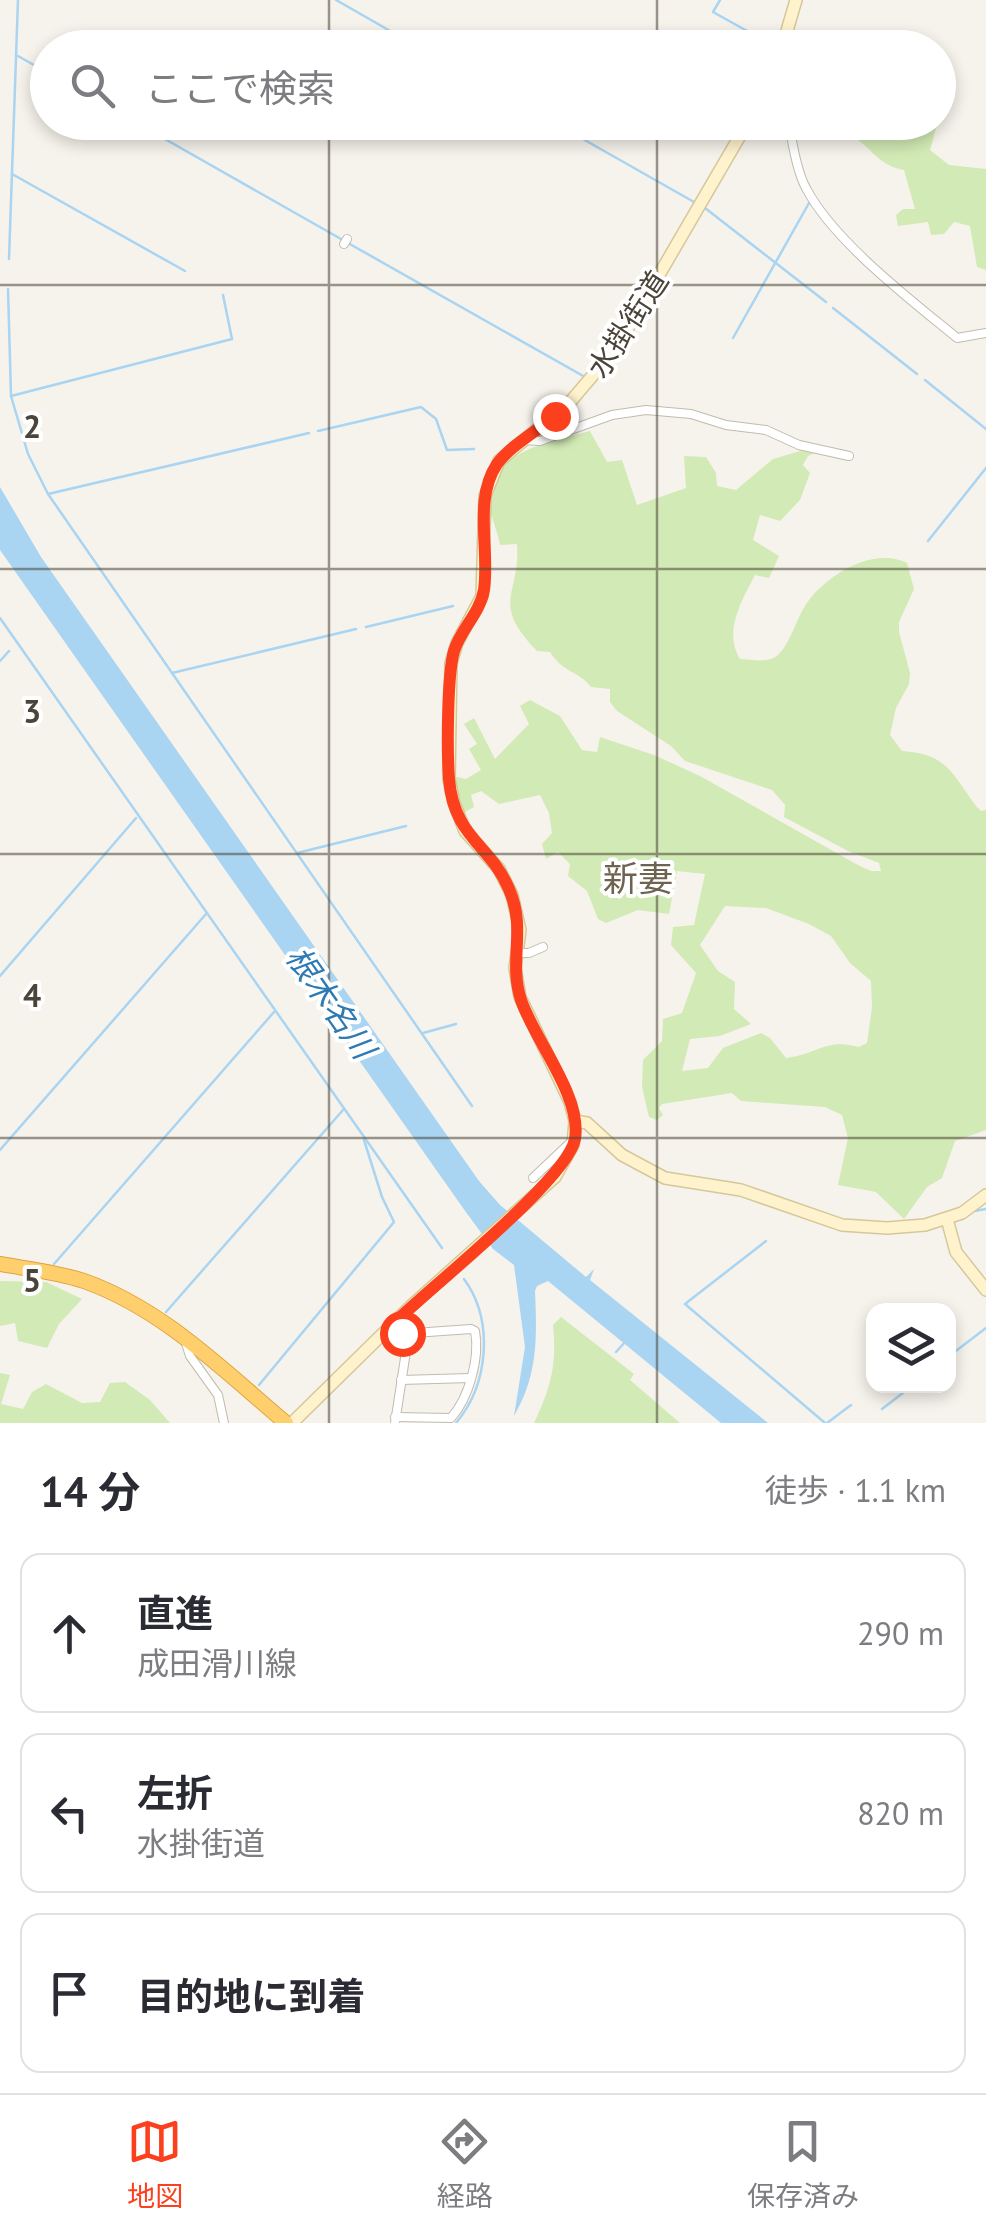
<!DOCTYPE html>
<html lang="ja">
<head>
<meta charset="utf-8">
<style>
  :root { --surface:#fff; --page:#f7f7f7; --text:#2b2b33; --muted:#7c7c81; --line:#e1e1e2; --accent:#fc3f1d }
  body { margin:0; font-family:"PT Sans","Noto Sans JP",sans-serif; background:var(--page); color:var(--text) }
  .controls { position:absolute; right:30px; bottom:30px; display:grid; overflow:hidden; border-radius:20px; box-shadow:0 5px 15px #0003 }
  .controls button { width:90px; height:90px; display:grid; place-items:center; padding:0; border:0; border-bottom:2px solid var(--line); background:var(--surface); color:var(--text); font:50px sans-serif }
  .stop { position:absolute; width:30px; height:30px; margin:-22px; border:8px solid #fc3f1d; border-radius:50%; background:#fff }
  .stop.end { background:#fc3f1d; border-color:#fff; box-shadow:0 2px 10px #0008 }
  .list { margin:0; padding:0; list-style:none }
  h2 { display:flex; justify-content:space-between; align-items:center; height:130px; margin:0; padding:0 40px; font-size:42px }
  h2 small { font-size:32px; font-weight:400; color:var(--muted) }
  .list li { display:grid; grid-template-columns:65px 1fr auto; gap:30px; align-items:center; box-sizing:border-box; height:160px; margin:0 20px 20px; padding:0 20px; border:2px solid var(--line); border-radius:20px }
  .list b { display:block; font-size:38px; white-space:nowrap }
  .list p { margin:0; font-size:32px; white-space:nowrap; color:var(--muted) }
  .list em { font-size:32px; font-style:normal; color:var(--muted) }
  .icon { flex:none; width:55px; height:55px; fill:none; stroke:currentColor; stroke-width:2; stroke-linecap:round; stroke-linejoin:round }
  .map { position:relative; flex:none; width:986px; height:1423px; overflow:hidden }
  .search { position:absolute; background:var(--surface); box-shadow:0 5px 15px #0003; left:30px; right:30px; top:30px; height:110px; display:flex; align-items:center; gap:25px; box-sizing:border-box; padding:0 35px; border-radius:55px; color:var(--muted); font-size:38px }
  .sheet { height:670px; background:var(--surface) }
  nav { display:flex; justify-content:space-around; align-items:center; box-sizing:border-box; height:140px; border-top:2px solid var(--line); background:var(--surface); font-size:28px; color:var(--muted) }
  nav a { display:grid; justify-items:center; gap:5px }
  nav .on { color:var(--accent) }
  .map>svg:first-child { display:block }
</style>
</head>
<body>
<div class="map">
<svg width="986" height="1423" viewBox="0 0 986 1423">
  <rect width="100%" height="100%" fill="#f6f3ec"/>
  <g fill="#d2eab5" fill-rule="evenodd">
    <path d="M939 73 948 84 930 150 949 165 986 169V270L977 267 970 226 954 222 944 234 931 235 928 222 898 226 896 215 903 209H915L904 170C883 166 877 156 862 143 851 134 847 138 835 123L818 128 817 123 938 122Z"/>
    <path d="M590 431 607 462 622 460 637 505 686 488 684 456 706 457 716 473 717 486 736 490 773 459 807 449 815 453 808 456 803 465 810 473 800 500 780 521 760 515 753 540 779 556 769 578 755 575C742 600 723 632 740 659 753 659 767 664 778 655 790 644 796 620 805 606 824 576 873 546 907 563L914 589 899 622V632L910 673 909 684 896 708 890 735 902 751C947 754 951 772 976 806L981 811 986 810V1130L955 1141 942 1178 927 1187 904 1219 876 1192 838 1185 848 1138 842 1115 825 1107 741 1101 732 1093 662 1104 659 1108 663 1115 657 1120 649 1117 642 1087 643 1060 662 1041 663 1019 682 1013 696 973 671 945 673 927 694 925 705 874 677 871 669 914 638 910 606 923 598 919 587 891 568 876 570 864 558 852 546 859 542 844 552 833 549 813 540 795 499 804 481 791 471 795 474 807 461 814 453 776 466 779 481 770 469 749 477 744 464 724 474 718 495 759 529 724 520 706 530 700 560 716 582 750 597 752 600 737 654 755 700 776 858 865 871 871H881L879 863 848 851 784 817 785 805 772 790 685 761 671 746 617 711 610 702V689L591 687C578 670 564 674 550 652L537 651C489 601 521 596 517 544L500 545C498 533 492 520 490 508 483 452 551 441 590 431ZM725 906 766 908 809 924 831 936 850 963 871 981 872 1007 867 1043 859 1047C825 1038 819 1054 786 1058L770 1038 761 1033 723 1048 708 1068 682 1071 690 1039 720 1036 751 1024 734 1009 735 982 718 971 700 945Z"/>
    <path d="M0 1281 46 1282 82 1299 59 1324 47 1348 18 1341 15 1323 0 1326Z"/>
    <path d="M561 1317 634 1374 630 1380 680 1423H534C551 1387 557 1365 553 1325Z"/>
    <path d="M0 1373 10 1375 1 1404 23 1409 32 1392 46 1384 82 1403 100 1402 110 1383 125 1382 150 1400 170 1423H0Z"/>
  </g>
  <path fill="#a9d4f2" d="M0 487 41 557 479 1181 500 1205 586 1277 594 1269 590 1280 768 1423H721L548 1281 537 1286 535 1291C537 1338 538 1375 514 1416L525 1347 514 1265 493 1249 463 1208 0 550Z"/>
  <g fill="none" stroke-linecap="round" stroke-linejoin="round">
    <g stroke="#a9d4f2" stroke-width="2.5">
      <path d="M336 0 420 48"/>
      <path d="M720 0 713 12 774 46"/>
      <path d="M18 56 48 73"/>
      <path d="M135 122 341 239"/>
      <path d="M553 122 694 202"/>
      <path d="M12 174 185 271"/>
      <path d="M705 208 826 302"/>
      <path d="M348 243 585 377"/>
      <path d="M9 259 18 0"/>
      <path d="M8 289 11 396 28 454 48 494 472 1106"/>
      <path d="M833 308 917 374"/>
      <path d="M733 338 809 203"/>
      <path d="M925 380 986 429"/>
      <path d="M11 396 232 339 223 295"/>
      <path d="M318 431 421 407 436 419 447 450 474 449"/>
      <path d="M48 494 309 433"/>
      <path d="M928 541 986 468"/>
      <path d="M0 618 442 1248"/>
      <path d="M366 627 453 606"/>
      <path d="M0 661 9 651"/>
      <path d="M172 673 356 629"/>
      <path d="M297 853 406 826"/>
      <path d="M0 976 136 818"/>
      <path d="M423 1033 456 1024"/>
      <path d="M0 1150 206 914"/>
      <path d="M974 1211 986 1209"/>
      <path d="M766 1241 685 1304 825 1423"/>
      <path d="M54 1264 274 1012"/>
      <path d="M166 1312 343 1110"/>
      <path d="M616 1352 625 1342"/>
      <path d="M948 1357 986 1328"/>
      <path d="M259 1385 394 1222 382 1197 364 1140"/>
      <path d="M882 1409 912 1386"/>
      <path d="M456 1423C489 1384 494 1320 464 1279"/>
      <path d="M827 1423 851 1405"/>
    </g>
    <g stroke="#c2bbae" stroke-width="10">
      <g id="street">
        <path d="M789 122C792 143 797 173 807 190 835 242 911 300 957 338L986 333"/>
        <path d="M344 244 347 239"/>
        <path d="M523 440 540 441 612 415 646 410 691 414 726 425 766 430 799 445 849 456"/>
        <path d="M516 953H529L543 947"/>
        <path d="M533 1178 570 1143"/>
        <path d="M185 1340 190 1356 218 1395 224 1423"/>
        <path d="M401 1380 470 1378"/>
        <path d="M395 1417 451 1418C469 1398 480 1358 475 1331L471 1329 400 1334"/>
        <path d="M395 1423 407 1345 398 1332"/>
      </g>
    </g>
    <g stroke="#d6c79b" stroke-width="14">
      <g id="secondary">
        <path d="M782 48 796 0"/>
        <path d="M575 1121 587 1123 622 1155 665 1178 741 1190 842 1225 887 1228 925 1225 962 1213 986 1195"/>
        <path d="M947 1219 956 1252 986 1290"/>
        <path d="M292 1423 410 1307 555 1177 573 1145 575 1121 570 1102 520 997 515 968 520 930 512 895 499 869 465 831 454 803 449 779 451 663 457 643 482 596 485 496 499 461 571 401 617 347 748 122"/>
      </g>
    </g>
    <g stroke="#e0a43c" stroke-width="16">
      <path id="highway" d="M0 1264C28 1269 57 1272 84 1281 163 1309 223 1370 286 1423"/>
    </g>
    <use href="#street" stroke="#fff" stroke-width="8"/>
    <use href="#secondary" stroke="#fff3cd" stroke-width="11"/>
    <use href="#highway" stroke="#ffcf6e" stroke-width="14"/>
  </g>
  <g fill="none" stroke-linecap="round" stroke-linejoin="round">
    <path stroke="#fc3f1d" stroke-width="12" d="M402 1333 391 1326C427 1290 568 1179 575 1139 582 1096 535 1041 521 1000 508 960 527 930 509 889 490 844 454 838 449 779 447 751 447 676 454 651 461 629 480 613 484 590 490 549 473 500 497 464 511 445 537 431 555 416"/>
  </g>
  <path fill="none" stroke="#4b4439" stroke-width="2.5" stroke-opacity="0.55" d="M329 0V48M657 0V48M329 122V1423M657 122V1423M0 285H986M0 569H986M0 854H986M0 1138H986"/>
  <g text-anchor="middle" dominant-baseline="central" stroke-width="8" stroke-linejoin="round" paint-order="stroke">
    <g font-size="30" fill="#4b4439" stroke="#fff">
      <text transform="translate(627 324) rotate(-57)">水掛街道</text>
    </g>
    <g font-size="32" font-style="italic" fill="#2e7ab2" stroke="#fff">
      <text transform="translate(331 1002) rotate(55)">根木名川</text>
    </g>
    <g font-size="35" fill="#6e6250" stroke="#fff">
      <text x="638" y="878">新妻</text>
    </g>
  </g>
  <g font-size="32" text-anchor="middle" font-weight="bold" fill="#4b4439" stroke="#fff" stroke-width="8" stroke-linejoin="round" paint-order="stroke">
    <text x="32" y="438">2</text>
    <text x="32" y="723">3</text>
    <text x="32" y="1007">4</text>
    <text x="32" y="1292">5</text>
  </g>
</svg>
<div class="controls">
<button><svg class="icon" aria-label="layers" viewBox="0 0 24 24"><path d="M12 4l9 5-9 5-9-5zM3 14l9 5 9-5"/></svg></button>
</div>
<div class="stop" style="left:402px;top:1333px"></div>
<div class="stop end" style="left:555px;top:416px"></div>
<div class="search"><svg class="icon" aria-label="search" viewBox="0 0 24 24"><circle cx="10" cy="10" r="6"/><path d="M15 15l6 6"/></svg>ここで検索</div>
</div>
<section class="sheet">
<h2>14 分<small>徒歩 · 1.1 km</small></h2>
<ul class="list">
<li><svg class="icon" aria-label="ahead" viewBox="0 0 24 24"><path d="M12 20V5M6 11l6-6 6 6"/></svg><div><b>直進</b><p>成田滑川線</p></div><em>290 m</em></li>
<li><svg class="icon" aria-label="left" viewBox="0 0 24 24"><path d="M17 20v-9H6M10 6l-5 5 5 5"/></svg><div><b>左折</b><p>水掛街道</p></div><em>820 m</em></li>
<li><svg class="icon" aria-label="arrive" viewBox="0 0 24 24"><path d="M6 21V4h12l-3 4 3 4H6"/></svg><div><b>目的地に到着</b></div></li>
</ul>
</section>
<nav>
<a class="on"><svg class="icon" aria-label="map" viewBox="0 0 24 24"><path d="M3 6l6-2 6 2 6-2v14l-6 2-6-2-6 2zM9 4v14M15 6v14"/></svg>地図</a>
<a><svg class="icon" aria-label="directions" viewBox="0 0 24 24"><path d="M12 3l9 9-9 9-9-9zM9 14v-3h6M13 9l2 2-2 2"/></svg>経路</a>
<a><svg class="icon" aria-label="saved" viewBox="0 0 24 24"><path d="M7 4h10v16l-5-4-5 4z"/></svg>保存済み</a>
</nav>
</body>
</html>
